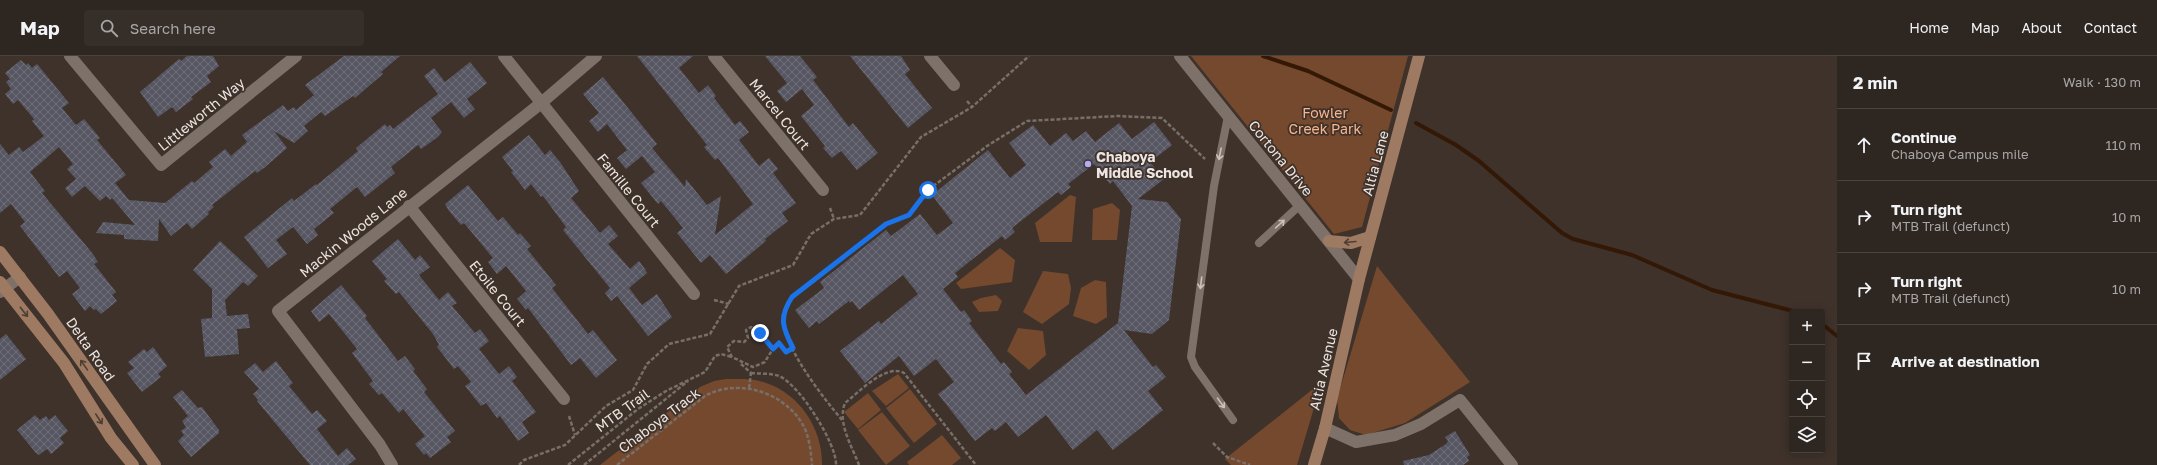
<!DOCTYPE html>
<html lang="en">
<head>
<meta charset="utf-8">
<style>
  :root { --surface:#2e2620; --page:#362e29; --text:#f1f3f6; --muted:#a7a5a5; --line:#49433e }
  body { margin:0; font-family:"Golos Text",sans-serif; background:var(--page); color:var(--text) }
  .controls { position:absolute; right:12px; bottom:12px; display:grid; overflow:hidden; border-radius:4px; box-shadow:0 2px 10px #0003 }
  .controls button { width:36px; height:36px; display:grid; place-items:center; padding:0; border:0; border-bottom:1px solid var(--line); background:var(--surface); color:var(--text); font:20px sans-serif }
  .stop { position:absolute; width:12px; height:12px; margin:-9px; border:3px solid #1a73e8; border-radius:50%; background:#fff }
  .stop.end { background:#1a73e8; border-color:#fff; box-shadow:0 1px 4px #0008 }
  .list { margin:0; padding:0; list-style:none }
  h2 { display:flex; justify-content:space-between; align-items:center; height:52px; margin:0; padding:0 16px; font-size:17px }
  h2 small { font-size:13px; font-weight:400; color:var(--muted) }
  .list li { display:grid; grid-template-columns:26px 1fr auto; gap:12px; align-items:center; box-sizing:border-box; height:72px; padding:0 16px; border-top:1px solid var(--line) }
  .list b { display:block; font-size:15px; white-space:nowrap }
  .list p { margin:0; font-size:13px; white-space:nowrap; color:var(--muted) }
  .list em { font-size:13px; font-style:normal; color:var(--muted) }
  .icon { flex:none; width:22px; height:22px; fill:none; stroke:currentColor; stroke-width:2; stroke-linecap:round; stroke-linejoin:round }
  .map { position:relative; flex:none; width:1837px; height:409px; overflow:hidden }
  header { display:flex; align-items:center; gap:24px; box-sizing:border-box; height:56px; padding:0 20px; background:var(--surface); border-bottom:1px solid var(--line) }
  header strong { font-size:19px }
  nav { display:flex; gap:22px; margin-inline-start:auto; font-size:14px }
  .search { width:280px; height:36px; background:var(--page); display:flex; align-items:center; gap:10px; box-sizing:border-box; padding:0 14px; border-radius:4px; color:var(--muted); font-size:15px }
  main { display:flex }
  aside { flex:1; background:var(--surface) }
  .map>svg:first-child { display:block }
</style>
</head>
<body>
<header>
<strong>Map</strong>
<div class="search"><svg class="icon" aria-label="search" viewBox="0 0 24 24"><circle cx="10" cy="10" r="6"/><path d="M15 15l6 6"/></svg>Search here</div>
<nav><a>Home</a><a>Map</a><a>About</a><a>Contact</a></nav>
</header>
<main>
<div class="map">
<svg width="1837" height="409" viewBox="0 0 1837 409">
  <defs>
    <pattern id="building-cross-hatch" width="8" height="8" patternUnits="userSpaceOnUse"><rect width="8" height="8" fill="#575663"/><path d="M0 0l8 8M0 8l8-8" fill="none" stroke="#6f6e79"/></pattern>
  </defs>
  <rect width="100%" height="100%" fill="#3e322b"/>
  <g fill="#75492e">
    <path d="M1191 0H1408L1362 171 1334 178Z"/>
    <path d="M1070 139 1076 141 1072 186H1040L1035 167Z"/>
    <path d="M1112 147 1120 154 1117 184H1092L1093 153Z"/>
    <path d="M1000 192 1015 204 1012 226 961 233 956 227Z"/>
    <path d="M1377 210 1470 326 1405 367 1366 379 1350 374 1339 362 1337 343Z"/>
    <path d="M1043 215 1068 218 1071 232 1069 248 1042 268 1023 256Z"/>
    <path d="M1095 224 1106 226 1107 261 1096 268 1073 260 1081 232Z"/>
    <path d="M996 239 1002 245 998 255 979 256 972 246 981 242Z"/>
    <path d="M1018 272 1043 275 1046 299 1029 314 1007 295Z"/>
    <path d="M898 318 909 332 886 350 872 335Z"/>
    <path d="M726 323C739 323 754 322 766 327 800 338 823 374 822 409H600L700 331 714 325Z"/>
    <path d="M910 333 937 368 914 387 886 352Z"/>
    <path d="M1313 333 1319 335 1297 409H1231L1225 403Z"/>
    <path d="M868 337 881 354 858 373 844 356Z"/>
    <path d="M882 356 910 390 886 409 858 374Z"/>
    <path d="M942 379 961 402 952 409H909L907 406Z"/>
  </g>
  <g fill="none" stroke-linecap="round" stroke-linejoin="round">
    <g stroke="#341806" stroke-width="4">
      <path d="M1263 0 1308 15 1391 54"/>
      <path d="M1416 67 1456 89 1479 105 1562 177 1573 183 1632 199 1712 234 1797 256"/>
      <path d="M1822 268 1837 280"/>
    </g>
  </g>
  <g fill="url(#building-cross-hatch)" fill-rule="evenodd">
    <path d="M187 0H213L219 10 207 20 211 26 191 41 193 43 176 56 172 51 158 61 140 36 179 3 181 5Z"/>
    <path d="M344 0H400L381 16 383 18 355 42 353 40 325 60 321 56 304 70 308 75 294 87 274 75 287 92 264 112 257 117 255 115 212 149 214 151 208 156 209 158 192 173 187 167 171 180 159 163 158 185 124 183V179L96 177 103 166 135 169 112 142 110 144 106 140 100 145 85 130 72 141 65 132 76 123 67 113 73 108 59 91 30 116 45 135 42 137 93 198 98 206 94 208 116 236 112 239 117 245 101 258 96 253 94 254 90 250 85 255 72 238 80 232 67 215 59 221 20 170 25 166 11 148 0 157V88L9 99 19 91 23 96 44 80 32 65 34 63 18 44 13 48 5 38 11 33 6 26 10 23 5 17 21 4 26 9 28 7 32 12 37 8 69 47 62 52 76 69 84 63 100 82 97 84 126 119 115 127 129 144 165 147 192 125 194 127 213 111 209 106 225 93 231 100 247 86 242 79 283 49 288 55 294 51 296 54 314 39 305 29Z"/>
    <path d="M637 0H693L679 12 699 37 708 29 716 40 714 42 735 69 740 65 749 76 739 84 759 110 769 102 778 113 773 117 796 147 782 157 788 165 765 183 766 185 726 218 710 199 701 207 677 177 683 172 661 145 658 148 641 127 655 116 642 100 626 113 617 102 627 94 607 68 598 76 589 65 599 57 583 38 603 21 657 88 652 92 685 131 686 123 707 149 721 140 715 179 753 148 718 102 715 104 704 91 707 89Z"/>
    <path d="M765 0H800L817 21 813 24 849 71 853 67 878 97 857 114 841 95 832 102 823 92 825 90 801 60 814 49 802 33 786 46 777 35 787 27Z"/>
    <path d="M850 0H901L910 14 905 18 932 52 908 72Z"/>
    <path d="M470 6 487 27 467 43 475 53 464 62 451 46 431 62 442 76 438 81 421 93 418 89 391 111 395 117 365 141 357 131 330 153 334 157 314 173 318 179 307 188 293 171 276 184 287 198 268 212 244 181 292 142 294 145 316 128 317 129 358 95 356 92 385 68 387 71 390 69 393 73 438 38 424 20 434 12 445 26Z"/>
    <path d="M1154 66 1172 89 1150 106 1164 123 1138 143 1167 146 1181 163 1169 264 1152 278 1124 274 1153 311 1156 309 1166 321 1148 335 1163 354 1113 394 1097 374 1073 394 1046 359 1018 381 1006 366 995 375 992 372 975 385 938 338 954 326 936 303 914 320 899 300 865 327 840 295 879 265 881 268 918 238 903 219 859 254 852 245 850 247 849 245 819 268 817 265 809 272 795 254 824 232 820 226 886 174 891 180 920 158 937 179 953 167 932 139 988 94 1010 122 1026 109 1009 87 1033 69 1050 90 1066 77 1073 85 1086 75 1095 86 1119 67 1132 83ZM1094 108 1110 128 1113 125 1132 150 1118 267 1026 339 1009 318 1012 316 1004 306 1001 308 969 267 972 265 964 254 961 256 943 233 958 221 955 217 1002 180 1005 184 1015 176 1012 172 1058 136 1061 139 1071 131 1068 128Z"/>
    <path d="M529 79 545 99 550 94 560 106 579 135 571 142 600 177 609 169 618 180 608 188 630 213 639 205 645 213 647 217 629 232 642 249 657 238 672 261 648 280 617 240 611 245 605 237 610 232 563 174 566 171 543 140 541 141 531 128 525 134 511 116 513 115 502 101Z"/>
    <path d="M468 129 498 165 503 161 518 179 520 177 531 190 527 193 556 229 552 232 588 278 593 274 617 304 596 322 580 302 571 309 528 252 526 254 517 243 526 235 506 210 497 218 488 206 493 202 464 167 461 169 449 155 445 148Z"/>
    <path d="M398 183 415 204 420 199 430 211 419 219 439 244 448 236 457 247 452 250 475 277 480 273 489 285 479 293 499 318 509 310 517 321 512 325 536 356 522 366 529 377 518 385 500 360 497 362 486 347 481 350 465 330 471 326 458 310 454 313 437 291 439 289 433 278 399 236 396 238 384 225 387 223 372 205Z"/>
    <path d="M220 185 258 220 248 230 243 226 225 244 227 260 248 258 250 272 237 273 239 298 205 301 201 263 212 262V233L193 214Z"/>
    <path d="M341 229 367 260 365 262 398 305 405 300 415 313 413 315 427 333 424 336 455 375 447 381 451 386 430 402 426 397 424 399 415 388 425 380 403 353 399 357 382 337 379 339 369 328 373 325 352 297 357 293 329 258 319 266 311 255Z"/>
    <path d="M6 278 26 303 0 324V283Z"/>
    <path d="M153 291 167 310 158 318 161 321 142 336 127 317 134 312 128 306 144 293 147 296Z"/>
    <path d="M276 305 293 327 289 330 312 358 317 354 327 365 317 373 338 400 347 392 356 403 348 409H310L257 345 258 344 253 338 259 333 244 316 255 307 263 316Z"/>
    <path d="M182 334 198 352 202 351 219 374V377L191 401 178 385 184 379 181 375 186 371 182 365 188 360 173 341Z"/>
    <path d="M35 359 40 364 46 360 49 364 55 359 68 375 60 382 64 387 51 398 47 393 39 399 36 397 17 374Z"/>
    <path d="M1455 375 1470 399 1467 401 1469 405 1463 409H1404L1403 405 1429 399 1446 388 1448 385 1445 381Z"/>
  </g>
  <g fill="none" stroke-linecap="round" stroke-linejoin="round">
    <g stroke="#796f69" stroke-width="2.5" stroke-dasharray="4 2" stroke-linecap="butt">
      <path d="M967 45 972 51"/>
      <path d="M830 152 834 163"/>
      <path d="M714 244 729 248"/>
      <path d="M773 293 760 277 751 271 746 274 748 282 744 286 734 285 727 291 732 301 753 311 765 306C769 298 773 293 779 287L786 296 793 292"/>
      <path d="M741 308 751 317"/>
      <path d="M751 317C759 318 771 317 779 320 799 328 837 388 836 409"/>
      <path d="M749 332 751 317"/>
      <path d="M569 360 575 379"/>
      <path d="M842 364C822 340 788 297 783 266 781 257 788 248 792 241L886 168 909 159 928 134 987 90 1027 65 1118 60 1162 62 1205 103"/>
      <path d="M1213 387 1227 401 1250 409"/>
      <path d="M519 409 524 404 565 389 606 350 633 334 647 308 669 288 710 278 739 230 793 209 811 178 834 163 860 159 921 81 972 51 1029 0"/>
      <path d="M568 409 638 353 666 335 705 316 715 300 721 298 732 301"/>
      <path d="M584 409 688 325"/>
      <path d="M617 409 705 340C739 321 788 337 805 373 810 385 811 397 812 409"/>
      <path d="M859 409C852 390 837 367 845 347 858 337 886 307 904 317L976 409"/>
    </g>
    <g stroke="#7e7169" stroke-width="8">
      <path d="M1228 60 1214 130 1191 301 1195 311 1233 364"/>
      <path d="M1259 187 1300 149"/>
    </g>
    <g stroke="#7e7169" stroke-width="12">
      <path d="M70 0 161 109 296 0"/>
      <path d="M504 0 694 238"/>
      <path d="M714 0 823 134"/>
      <path d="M930 0 954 29"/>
      <path d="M1180 0 1359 223"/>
      <path d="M409 150 564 343"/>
      <path d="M0 236 20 221"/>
      <path d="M1325 372 1356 386 1395 379 1421 368 1460 344 1512 409"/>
      <path d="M392 409 380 389 278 255 540 48 596 0"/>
    </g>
    <g stroke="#9f7a62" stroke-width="12">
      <path d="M1329 185 1351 187 1370 181"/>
      <path d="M0 196 48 258 155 409"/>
      <path d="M0 226 64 307 111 382 133 409"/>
      <path d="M1314 409 1325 372 1359 223 1419 0"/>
    </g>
  </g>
  <defs><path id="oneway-shaft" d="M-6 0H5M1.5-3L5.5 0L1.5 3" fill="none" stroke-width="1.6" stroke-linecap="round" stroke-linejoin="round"/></defs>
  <g stroke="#ccc2bd">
    <use href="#oneway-shaft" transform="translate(1220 98) rotate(101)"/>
    <use href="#oneway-shaft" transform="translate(1280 168) rotate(-42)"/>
    <use href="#oneway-shaft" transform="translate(1201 227) rotate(97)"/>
    <use href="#oneway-shaft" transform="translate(1221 347) rotate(54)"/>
  </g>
  <g stroke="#4d3d33">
    <use href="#oneway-shaft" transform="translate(1350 186) rotate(175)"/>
    <use href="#oneway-shaft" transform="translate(24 256) rotate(52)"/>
    <use href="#oneway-shaft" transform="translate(84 309) rotate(-125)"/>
    <use href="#oneway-shaft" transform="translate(99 363) rotate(57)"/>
  </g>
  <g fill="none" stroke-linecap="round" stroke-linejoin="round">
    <path stroke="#1a73e8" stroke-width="5" d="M760 277 773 293 779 287 786 296 793 292C782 271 779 261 792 241L886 168 909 159 928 134"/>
  </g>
  <circle fill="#b5acf8" stroke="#3e322b" stroke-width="1.5" cx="1088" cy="108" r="4"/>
  <g text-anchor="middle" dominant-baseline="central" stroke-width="3.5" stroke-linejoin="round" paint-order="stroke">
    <g font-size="14" fill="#f9b68e" stroke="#3e322b">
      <text x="1325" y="56">Fowler<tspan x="1325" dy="16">Creek Park</tspan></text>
    </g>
    <g font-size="14" fill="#ede5e1" stroke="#3e322b">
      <text transform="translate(201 58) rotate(-39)">Littleworth Way</text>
      <text transform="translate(780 58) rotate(51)">Marcel Court</text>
      <text transform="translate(1281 102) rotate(51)">Cortona Drive</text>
      <text transform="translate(1375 107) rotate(-75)">Altia Lane</text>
      <text transform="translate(629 134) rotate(51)">Famille Court</text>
      <text transform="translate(353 176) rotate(-39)">Mackin Woods Lane</text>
      <text transform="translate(498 237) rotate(51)">Etoile Court</text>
      <text transform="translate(91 293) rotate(55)">Delta Road</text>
      <text transform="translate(1323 313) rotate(-77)">Altia Avenue</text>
      <text transform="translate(622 354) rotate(-36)">MTB Trail</text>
      <text transform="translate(659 364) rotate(-37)">Chaboya Track</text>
    </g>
    <g font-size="14" font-weight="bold" fill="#ede5e1" stroke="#3e322b" text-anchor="start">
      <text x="1096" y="100">Chaboya<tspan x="1096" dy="16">Middle School</tspan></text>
    </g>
  </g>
</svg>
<div class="controls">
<button>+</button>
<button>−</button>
<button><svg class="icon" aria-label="locate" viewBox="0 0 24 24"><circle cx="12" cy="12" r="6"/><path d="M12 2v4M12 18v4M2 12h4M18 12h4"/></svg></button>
<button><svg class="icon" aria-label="layers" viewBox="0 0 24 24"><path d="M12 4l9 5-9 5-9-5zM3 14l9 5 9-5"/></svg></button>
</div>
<div class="stop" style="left:928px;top:134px"></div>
<div class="stop end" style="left:760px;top:277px"></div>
</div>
<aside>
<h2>2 min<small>Walk · 130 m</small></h2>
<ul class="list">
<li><svg class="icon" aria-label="ahead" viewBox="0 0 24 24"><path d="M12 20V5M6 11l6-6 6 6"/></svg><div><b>Continue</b><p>Chaboya Campus mile</p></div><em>110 m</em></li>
<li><svg class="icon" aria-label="right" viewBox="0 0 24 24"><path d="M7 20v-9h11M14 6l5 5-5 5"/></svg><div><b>Turn right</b><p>MTB Trail (defunct)</p></div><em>10 m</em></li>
<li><svg class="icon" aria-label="right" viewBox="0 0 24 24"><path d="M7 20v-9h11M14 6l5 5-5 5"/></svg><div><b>Turn right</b><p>MTB Trail (defunct)</p></div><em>10 m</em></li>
<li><svg class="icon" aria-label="arrive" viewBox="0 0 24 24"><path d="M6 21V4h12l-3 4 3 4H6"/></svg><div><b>Arrive at destination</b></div></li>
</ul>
</aside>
</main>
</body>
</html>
